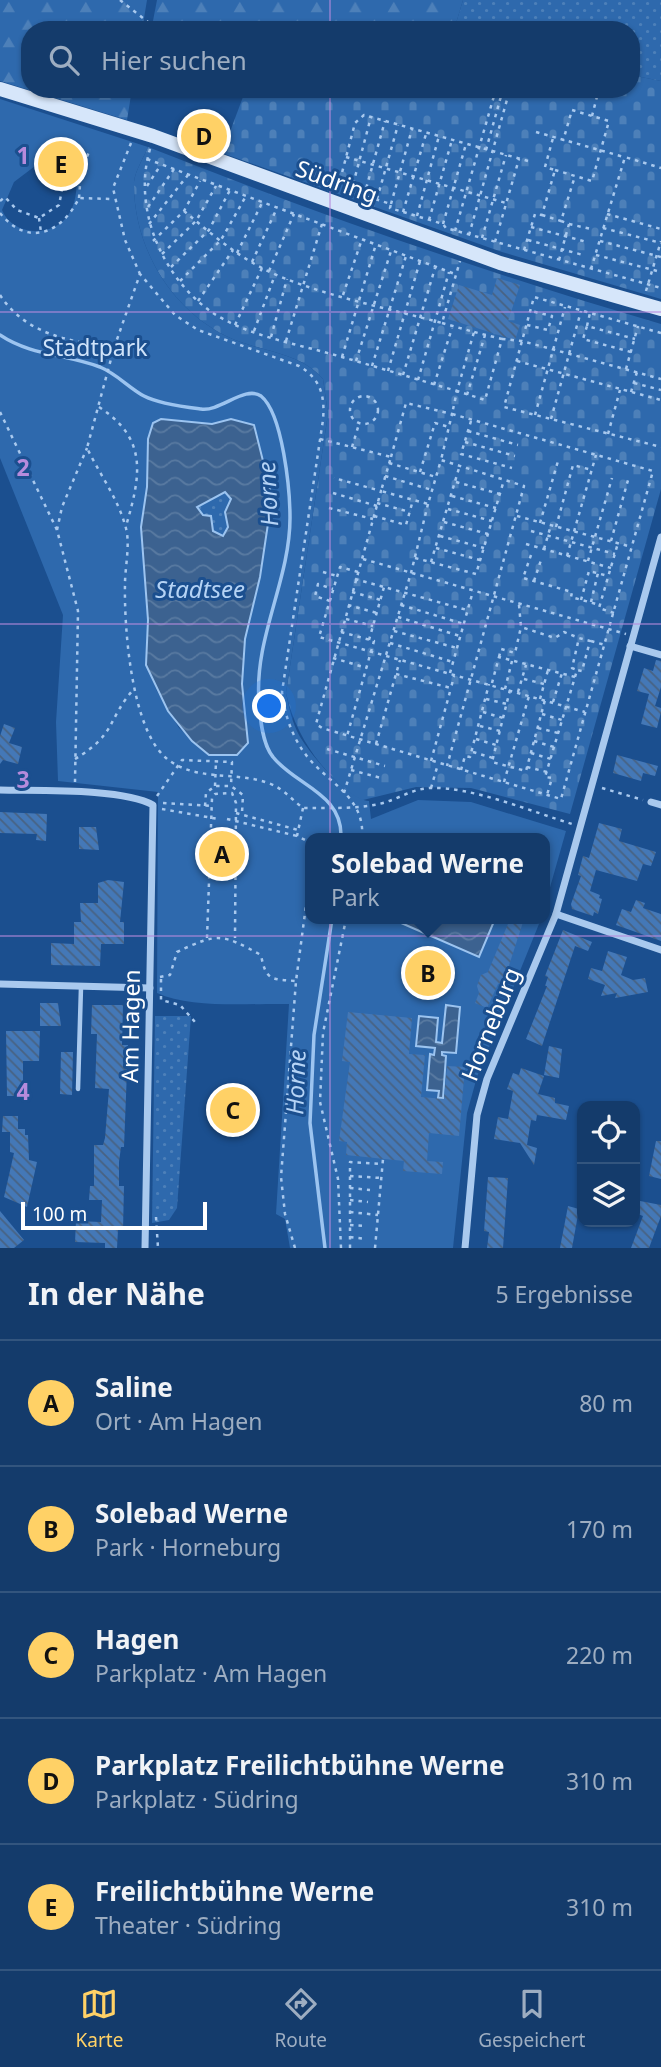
<!DOCTYPE html>
<html lang="de">
<head>
<meta charset="utf-8">
<style>
  :root { --surface:#143b6b; --page:#1d4271; --text:#f1f3f6; --muted:#9dadc1; --line:#33557e; --accent:#ffd166 }
  body { margin:0; font-family:"Noto Sans",sans-serif; background:var(--page); color:var(--text) }
  .controls { position:absolute; right:21px; bottom:21px; display:grid; overflow:hidden; border-radius:14px; box-shadow:0 2px 5px #0004 }
  .controls button { width:63px; height:63px; display:grid; place-items:center; padding:0; border:0; border-bottom:2px solid var(--line); background:var(--surface); color:var(--text); font:35px sans-serif }
  .scale { position:absolute; left:21px; bottom:18px; width:186px; box-sizing:border-box; padding-left:7px; border:4px solid #fff; border-top:0; font-size:19px; line-height:24px; white-space:nowrap; color:#fff; -webkit-text-stroke:5px #1b4f8f; paint-order:stroke }
  .you { position:absolute; left:270px; top:707px; width:24px; height:24px; margin:-18px; border:5px solid #fff; border-radius:50%; background:#1a73e8; box-shadow:0 0 0 10px #1a73e833 }
  .badge { display:grid; place-items:center; width:46px; height:46px; border-radius:50%; background:var(--accent); color:#111; font-size:23px; font-weight:700 }
  .pin { position:absolute; translate:-50% -50%; border:4px solid #fff; box-shadow:0 2px 7px #0006 }
  .popup { position:absolute; left:305px; top:833px; width:245px; height:91px; box-sizing:border-box; display:grid; place-content:center; border-radius:14px; background:var(--surface); filter:drop-shadow(0 2px 5px #0005); font-size:23px; white-space:nowrap; color:var(--muted) }
  .popup b { font-size:26px; color:var(--text) }
  .popup::after { content:''; position:absolute; left:50%; top:100%; margin-left:-14px; border:14px solid transparent; border-top-color:var(--surface) }
  .list { margin:0; padding:0; list-style:none }
  h2 { display:flex; justify-content:space-between; align-items:center; height:91px; margin:0; padding:0 28px; font-size:30px }
  h2 small { font-size:23px; font-weight:400; color:var(--muted) }
  .list li { display:grid; grid-template-columns:46px 1fr auto; gap:21px; align-items:center; box-sizing:border-box; height:126px; padding:0 28px; border-top:2px solid var(--line) }
  .list b { display:block; font-size:26px; white-space:nowrap }
  .list p { margin:0; font-size:23px; white-space:nowrap; color:var(--muted) }
  .list em { font-size:23px; font-style:normal; color:var(--muted) }
  .icon { flex:none; width:38px; height:38px; fill:none; stroke:currentColor; stroke-width:2; stroke-linecap:round; stroke-linejoin:round }
  .map { position:relative; flex:none; width:661px; height:1248px; overflow:hidden }
  .search { position:absolute; background:var(--surface); box-shadow:0 2px 5px #0004; left:21px; right:21px; top:21px; height:77px; display:flex; align-items:center; gap:18px; box-sizing:border-box; padding:0 24px; border-radius:28px; color:var(--muted); font-size:26px }
  .sheet { height:721px; background:var(--surface) }
  nav { display:flex; justify-content:space-around; align-items:center; box-sizing:border-box; height:98px; border-top:2px solid var(--line); background:var(--surface); font-size:19px; color:var(--muted) }
  nav a { display:grid; justify-items:center; gap:4px }
  nav .on { color:var(--accent) }
  .map>svg:first-child { display:block }
</style>
</head>
<body>
<div class="map">
<svg width="661" height="1248" viewBox="0 0 661 1248">
  <defs>
    <pattern id="grass-dots" width="8" height="8" patternUnits="userSpaceOnUse" patternTransform="scale(1.75)"><rect width="8" height="8" fill="#2e69ad"/><path d="M2 2h.1M6 6h.1" fill="none" stroke="#4d80b9" stroke-width="1.8" stroke-linecap="round"/></pattern>
    <pattern id="forest-firs" width="22" height="20" patternUnits="userSpaceOnUse" patternTransform="scale(1.75)"><rect width="22" height="20" fill="#2e69ad"/><path d="M5 1l3.5 6h-7zM16 11l3.5 6h-7z" fill="#4d80b9"/></pattern>
    <pattern id="cemetery-stones" width="16" height="16" patternUnits="userSpaceOnUse" patternTransform="scale(1.75)"><rect width="16" height="16" fill="#2e69ad"/><path d="M2 7V4a2 2 0 0 1 4 0v3zM10 15v-3a2 2 0 0 1 4 0v3z" fill="#4d80b9"/></pattern>
    <pattern id="water-waves" width="16" height="10" patternUnits="userSpaceOnUse" patternTransform="scale(1.75)"><rect width="16" height="10" fill="#3c6290"/><path d="M0 5q4-4 8 0t8 0" fill="none" stroke="#597aa1"/></pattern>
    <pattern id="building-back-hatch" width="6" height="6" patternUnits="userSpaceOnUse" patternTransform="scale(1.75)"><rect width="6" height="6" fill="#4478b7"/><path d="M-1 5l2 2M0 0l6 6M5-1l2 2" fill="none" stroke="#486282"/></pattern>
  </defs>
  <rect width="100%" height="100%" fill="#1b4f8f"/>
  <g fill="url(#grass-dots)">
    <path d="M463 0H661V81L631 75V30H454Z"/>
    <path d="M225 492 231 499 225 512 228 527 223 536 213 531 197 507Z"/>
    <path d="M155 1016H191L177 1208 169 1220 152 1223Z"/>
  </g>
  <g fill="url(#forest-firs)">
    <path d="M0 0H147L142 30H30V89H132L127 120 0 81Z"/>
    <path d="M157 0H463L454 30H178L153 21Z"/>
  </g>
  <g fill="url(#cemetery-stones)">
    <path d="M631 75 661 81V299L502 252 222 153 246 89H631Z"/>
    <path d="M148 147C317 214 487 273 661 324V489L570 814 471 788 416 787 359 801C323 773 296 738 286 693L328 414 323 379C299 351 258 352 226 336 170 308 133 246 134 182 135 171 144 157 148 147Z"/>
  </g>
  <path fill="#2e69ad" fill-rule="evenodd" d="M0 99 148 147C144 157 135 171 134 182 133 246 170 308 226 336 258 352 299 351 323 379L328 414 286 693C289 707 292 722 299 735 309 753 349 801 369 801L371 819 418 800 471 802 566 831 545 905V838H311V919H541L477 1077 467 1113 453 1248H290L285 1219 276 1214 289 1004C250 1003 191 1009 157 993L158 792 58 781 56 722 63 615 0 458ZM47 157 63 178 77 182C76 195 75 207 66 218 49 238 12 235 2 210L14 182ZM161 419 213 424 231 419 272 497 260 577 245 639 242 684 248 743 229 755H209L179 728 157 691 146 665 148 620 141 527Z"/>
  <g fill="url(#water-waves)" stroke="#9cc4f0" stroke-width="2" fill-rule="evenodd">
    <path d="M161 419 212 424 231 419 254 425 272 497 260 577 245 639 242 684 248 743 237 755H209L192 741 168 711 146 665 148 620 141 527 147 487 148 439 153 423ZM225 492 231 499 225 512 228 527 223 536 213 531 211 516 203 515 197 507Z"/>
    <path d="M392 919H495L479 957Z"/>
    <path d="M446 1005 460 1007 456 1053 442 1052V1055L446 1056 443 1098H438L439 1091 427 1090 430 1054 434 1055 435 1048 416 1046 419 1016 438 1018 436 1042 442 1043Z"/>
  </g>
  <g fill="none" stroke-linecap="round" stroke-linejoin="round">
    <g stroke="#9cc4f0" stroke-width="3.5">
      <path d="M0 335C31 356 66 354 100 367 117 374 129 388 144 396 159 404 185 407 201 409 220 412 245 385 261 396 283 414 290 491 290 518 290 580 254 638 259 701 260 717 262 744 273 757 296 786 343 793 341 838"/>
      <path d="M325 1248 310 1123 314 1035 332 919"/>
    </g>
  </g>
  <g fill="url(#building-back-hatch)">
    <path d="M497 278 520 285 508 321 520 325 515 340 448 319 459 285 492 295Z"/>
    <path d="M656 660 661 661V687L655 706 661 708V712L657 728 641 724 649 694 637 691 644 668 653 671Z"/>
    <path d="M4 724 15 728 9 743 22 747 18 764 3 760 0 764V736Z"/>
    <path d="M617 755 658 766 655 776 643 773 641 781 613 773Z"/>
    <path d="M0 812 47 814 46 841 36 840 37 834 0 833Z"/>
    <path d="M599 823 622 829 619 841 656 852 651 866 643 864 637 881 596 870 590 891 600 895 599 898 602 899 598 914 594 912 593 916 572 909 571 904 581 876 578 875 583 856 589 858Z"/>
    <path d="M79 827H96L99 850 79 849Z"/>
    <path d="M108 880 124 882 120 922H124V944H101L100 966 51 965V943L74 944V922H81L80 903H98V883Z"/>
    <path d="M636 900 645 903 643 908 661 914V941L616 925 622 909 631 912Z"/>
    <path d="M510 919H524L504 981 498 984 487 1008 475 1003 479 993 477 986 481 975 488 972Z"/>
    <path d="M563 930 592 942 588 951 575 946 542 1046 526 1039 547 986H545L548 977 545 976Z"/>
    <path d="M608 951 627 957 621 975 633 980 645 978 648 992 615 998 617 993 601 996 605 985 588 979 591 968 602 971Z"/>
    <path d="M40 1003H58L61 1026H40Z"/>
    <path d="M92 1005H123L122 1045H128L124 1147H121L119 1162V1186H124L123 1230H118L117 1248H105V1243L75 1242 76 1221 101 1222 102 1200H89L90 1186H94V1145H103L105 1138 109 1089 95 1088 97 1034H91Z"/>
    <path d="M348 1012 412 1018 409 1054 425 1055 421 1097 444 1099 447 1066 465 1067 459 1136 429 1133 427 1161 443 1162 442 1174 403 1171 404 1161 346 1155 347 1142 339 1141 350 1062 342 1061Z"/>
    <path d="M6 1031H40L39 1061H23V1096H7Z"/>
    <path d="M549 1046 562 1049 559 1078 544 1075Z"/>
    <path d="M61 1052H73L72 1095 60 1094Z"/>
    <path d="M521 1068 544 1076 538 1094 555 1098V1103L569 1106 566 1120 537 1115 536 1121 531 1120 527 1145 537 1148 534 1165 520 1143 494 1139 498 1117 508 1119 513 1091 507 1089 513 1073 519 1075Z"/>
    <path d="M3 1116H18V1129H25V1135H28L29 1160 37 1162 27 1207 4 1197 14 1153 10 1152V1132H2Z"/>
    <path d="M656 1141H661V1179L649 1176Z"/>
    <path d="M488 1177 508 1178 503 1248H487L489 1232 484 1231Z"/>
    <path d="M635 1200 661 1205V1216L649 1248H631L643 1216 635 1213Z"/>
    <path d="M568 1206 579 1209 572 1248H560Z"/>
    <path d="M0 1211 24 1240 14 1248H0Z"/>
  </g>
  <g fill="none" stroke-linecap="round" stroke-linejoin="round">
    <g stroke="#a9c9ee" stroke-width="2.5" stroke-dasharray="3.5 5" stroke-linecap="butt">
      <path d="M120 0 148 22"/>
      <path d="M592 116 599 89"/>
      <path d="M536 132 624 157"/>
      <path d="M131 143 113 188 125 240 140 274"/>
      <path d="M150 149C132 209 163 279 213 313 245 334 287 342 324 352 368 364 412 378 457 391L452 414 653 471 561 799 322 728 316 724 381 491 334 478"/>
      <path d="M486 150 503 89"/>
      <path d="M346 157 506 203"/>
      <path d="M147 159 455 274"/>
      <path d="M528 161 364 115 355 123 338 188 391 204 390 208 443 224 446 228 661 288"/>
      <path d="M555 170 592 181 609 121 572 110 563 141"/>
      <path d="M147 186 160 166"/>
      <path d="M351 192 371 117"/>
      <path d="M364 196 385 121"/>
      <path d="M79 198 81 172 90 149"/>
      <path d="M377 199 398 125"/>
      <path d="M0 201 5 197 17 210 39 218 59 205 63 185 79 184"/>
      <path d="M391 204 412 129"/>
      <path d="M148 207 174 169"/>
      <path d="M184 211C208 231 233 253 262 268 310 293 387 308 442 323L460 261"/>
      <path d="M403 212 426 134"/>
      <path d="M0 213C28 248 62 233 79 198L113 199"/>
      <path d="M607 214 661 229"/>
      <path d="M542 215 561 221"/>
      <path d="M417 216 439 136"/>
      <path d="M39 218 41 232"/>
      <path d="M429 220 452 140"/>
      <path d="M149 224 188 175"/>
      <path d="M443 224 466 144"/>
      <path d="M569 224 591 229"/>
      <path d="M531 227 587 242"/>
      <path d="M603 228 661 243"/>
      <path d="M455 231 496 89"/>
      <path d="M469 235 510 89"/>
      <path d="M482 238 506 155"/>
      <path d="M528 240 583 255"/>
      <path d="M153 241 184 211 200 181"/>
      <path d="M600 241 661 257"/>
      <path d="M495 242 519 159"/>
      <path d="M524 250 535 214 542 215 555 170 545 167 553 138"/>
      <path d="M237 253 262 203"/>
      <path d="M162 254 196 221 216 186"/>
      <path d="M596 255 661 272"/>
      <path d="M559 260 569 224 561 221 575 176"/>
      <path d="M252 262 277 208"/>
      <path d="M171 267 209 230 230 190"/>
      <path d="M591 269 625 157 661 168"/>
      <path d="M269 271 294 214"/>
      <path d="M180 281 221 240 246 196"/>
      <path d="M646 291 661 241"/>
      <path d="M0 295C26 335 70 341 114 348"/>
      <path d="M343 295 362 239"/>
      <path d="M198 301 233 250"/>
      <path d="M442 323 474 332 457 391 485 400 502 339 474 332"/>
      <path d="M235 325 262 268"/>
      <path d="M527 325 548 330 552 316 531 311"/>
      <path d="M587 326 590 313"/>
      <path d="M254 331 275 275"/>
      <path d="M661 333 534 297 504 407 661 447"/>
      <path d="M271 337 287 279"/>
      <path d="M502 339 522 341 661 379"/>
      <path d="M286 341 322 224"/>
      <path d="M631 352 583 339 587 326 635 339"/>
      <path d="M342 357 376 244"/>
      <path d="M356 361 391 251"/>
      <path d="M517 361 661 400"/>
      <path d="M372 366 406 256"/>
      <path d="M626 369 638 326"/>
      <path d="M388 371 420 261"/>
      <path d="M403 375 435 268"/>
      <path d="M418 380 449 272"/>
      <path d="M634 383 661 390"/>
      <path d="M434 385 452 328"/>
      <path d="M631 392 637 372"/>
      <path d="M467 395 485 335"/>
      <circle cx="364" cy="410" r="14"/>
      <path d="M99 407C148 439 141 475 126 526"/>
      <path d="M0 412 57 530 78 611 75 782"/>
      <path d="M535 415 565 307"/>
      <path d="M551 419 581 311"/>
      <path d="M471 421 461 454 512 468"/>
      <path d="M468 431 518 445"/>
      <path d="M608 434 620 390"/>
      <path d="M320 439 391 457 381 491 428 504 441 460 524 486 447 766"/>
      <path d="M465 442 515 456"/>
      <path d="M352 447 359 424"/>
      <path d="M391 457 406 403 452 414 441 460"/>
      <path d="M389 463 436 477"/>
      <path d="M420 472 435 423 449 427"/>
      <path d="M385 476 432 490"/>
      <path d="M456 482 500 494"/>
      <path d="M333 493 377 506"/>
      <path d="M452 496 496 508"/>
      <path d="M377 503 410 512"/>
      <path d="M329 508 373 519"/>
      <path d="M448 509 492 521"/>
      <path d="M374 516 406 525 413 500"/>
      <path d="M517 516 632 547"/>
      <path d="M444 522 488 534"/>
      <path d="M540 523 558 461"/>
      <path d="M556 527 573 465 592 470"/>
      <path d="M57 530 62 507 87 448"/>
      <path d="M531 531 615 554"/>
      <path d="M440 536 484 548"/>
      <path d="M611 541 628 480"/>
      <path d="M526 544 611 568"/>
      <path d="M436 548 480 560"/>
      <path d="M544 549 551 525"/>
      <path d="M531 555 523 578 572 592 571 597 600 605"/>
      <path d="M567 556 596 455"/>
      <path d="M415 558 476 574 504 480"/>
      <path d="M363 559 626 634"/>
      <path d="M588 561 612 478"/>
      <path d="M431 562 459 468"/>
      <path d="M323 572 337 576"/>
      <path d="M358 572 340 567 319 637 585 712"/>
      <path d="M355 579 467 610"/>
      <path d="M534 581 542 557"/>
      <path d="M352 592 381 600"/>
      <path d="M581 600 589 571 608 576"/>
      <path d="M330 601 315 596 318 584 333 589"/>
      <path d="M591 602 598 573"/>
      <path d="M348 605 377 613"/>
      <path d="M401 605 464 624"/>
      <path d="M519 605 521 627 555 638 564 632 579 638"/>
      <path d="M614 613 599 608 618 543"/>
      <path d="M398 617 460 636"/>
      <path d="M346 619 373 626"/>
      <path d="M394 631 457 648"/>
      <path d="M341 632 374 641 347 736"/>
      <path d="M369 640 384 587"/>
      <path d="M591 641 605 645"/>
      <path d="M390 643 453 662"/>
      <path d="M499 657 501 649 515 653 521 627"/>
      <path d="M333 658 367 668"/>
      <path d="M450 673 473 591"/>
      <path d="M396 674 451 688 454 676"/>
      <path d="M575 677 577 670 582 671 590 641 579 638 572 668 577 670"/>
      <path d="M524 679 544 684"/>
      <path d="M492 683 499 657 575 677 545 777 552 778 547 795"/>
      <path d="M505 689 512 661"/>
      <path d="M510 690 492 762 526 771 545 700"/>
      <path d="M518 692 526 665"/>
      <path d="M486 699 507 704"/>
      <path d="M540 699 548 670"/>
      <path d="M553 702 562 673"/>
      <path d="M483 712 503 718"/>
      <path d="M542 714 562 720"/>
      <path d="M480 726 500 731"/>
      <path d="M538 728 558 733"/>
      <path d="M476 739 496 745"/>
      <path d="M534 741 554 747"/>
      <path d="M376 744 400 660"/>
      <path d="M327 749 385 766"/>
      <path d="M473 752 493 758"/>
      <path d="M531 753 551 759"/>
      <path d="M75 759C117 734 107 719 134 689"/>
      <path d="M431 761 451 688"/>
      <path d="M527 767 547 772"/>
      <path d="M351 770 381 778"/>
      <path d="M461 770 465 756 470 757 489 684"/>
      <path d="M504 782 529 696"/>
      <path d="M215 786 216 761"/>
      <path d="M431 788 438 764"/>
      <path d="M602 788 643 800"/>
      <path d="M344 793 411 573 428 504"/>
      <path d="M157 796 182 760 232 762 231 786"/>
      <path d="M163 803 212 806"/>
      <path d="M205 806 206 793 215 786H231L243 795 242 813"/>
      <path d="M303 808 297 836 311 843"/>
      <path d="M162 809 218 819"/>
      <path d="M236 813 298 830"/>
      <path d="M227 819 297 836"/>
      <path d="M362 838C365 800 335 787 311 761 294 742 285 718 282 692L323 420C325 396 321 379 299 366L198 330 175 315 140 274 114 348 87 448C99 473 118 499 125 525 131 542 125 566 125 584 124 627 131 728 166 758 195 782 235 771 268 783 283 788 291 799 303 808 327 808 355 809 379 804 397 800 411 789 430 788 470 786 533 812 572 824"/>
      <path d="M207 938 212 798 215 794 232 793 236 803 235 938"/>
      <path d="M160 977 170 975 177 952C219 932 222 934 261 955 266 981 271 979 296 981"/>
      <path d="M161 979V1000L180 1005 195 1022"/>
      <path d="M350 1176 381 1178"/>
      <path d="M350 1188 370 1190"/>
      <path d="M350 1200 368 1202"/>
      <path d="M350 1212 378 1215"/>
      <path d="M156 1217 158 1248"/>
      <path d="M350 1225 366 1226"/>
      <path d="M350 1237 366 1239"/>
      <path d="M295 1248 285 1214 281 1177 296 981 311 868"/>
      <path d="M341 1248 338 1179 320 1102 323 1033 346 919"/>
      <path d="M350 1248V1162L382 1164"/>
      <path d="M375 1248 383 1159"/>
    </g>
    <path stroke="#a9c9ee" stroke-width="4.5" d="M78 1089 81 987"/>
    <g stroke="#a9c9ee" stroke-width="7">
      <path d="M630 646 661 655"/>
      <path d="M0 790C37 791 123 788 153 805L145 1248"/>
      <path d="M651 802 661 805"/>
      <path d="M556 914 661 950"/>
      <path d="M0 984 150 988"/>
      <path d="M465 1248 477 1115 487 1079 556 914 661 537"/>
    </g>
    <path stroke="#d6e6fa" stroke-width="14" d="M0 89 153 136 500 263 661 309"/>
  </g>
  <path fill="none" stroke="#b68bdc" stroke-width="2" stroke-opacity="0.55" d="M330 0V30M330 89V1248M0 312H661M0 624H661M0 936H661"/>
  <g text-anchor="middle" dominant-baseline="central" stroke-width="6" stroke-linejoin="round" paint-order="stroke">
    <g font-size="23" fill="#fff" stroke="#1b4f8f">
      <text transform="translate(337 181) rotate(20)">Südring</text>
      <text transform="translate(490 1024) rotate(-68)">Horneburg</text>
      <text transform="translate(130 1026) rotate(-89)">Am Hagen</text>
    </g>
    <g font-size="23" fill="#cfe3fa" stroke="#1b4f8f">
      <text x="95" y="347">Stadtpark</text>
    </g>
    <g font-size="24" font-style="italic" fill="#b5d3f5" stroke="#1b4f8f">
      <text transform="translate(267 494) rotate(-93)">Horne</text>
      <text x="200" y="588">Stadtsee</text>
      <text transform="translate(295 1082) rotate(-88)">Horne</text>
    </g>
  </g>
  <g font-size="23" text-anchor="middle" font-weight="bold" fill="#b68bdc" stroke="#1b4f8f" stroke-width="6" stroke-linejoin="round" paint-order="stroke">
    <text x="23" y="164">1</text>
    <text x="23" y="476">2</text>
    <text x="23" y="788">3</text>
    <text x="23" y="1100">4</text>
  </g>
</svg>
<div class="controls">
<button><svg class="icon" aria-label="locate" viewBox="0 0 24 24"><circle cx="12" cy="12" r="6"/><path d="M12 2v4M12 18v4M2 12h4M18 12h4"/></svg></button>
<button><svg class="icon" aria-label="layers" viewBox="0 0 24 24"><path d="M12 4l9 5-9 5-9-5zM3 14l9 5 9-5"/></svg></button>
</div>
<div class="scale">100 m</div>
<div class="you"></div>
<div class="pin badge" style="left:222px;top:854px">A</div>
<div class="pin badge" style="left:428px;top:973px">B</div>
<div class="popup"><b>Solebad Werne</b>Park</div>
<div class="pin badge" style="left:233px;top:1110px">C</div>
<div class="pin badge" style="left:204px;top:136px">D</div>
<div class="pin badge" style="left:61px;top:164px">E</div>
<div class="search"><svg class="icon" aria-label="search" viewBox="0 0 24 24"><circle cx="10" cy="10" r="6"/><path d="M15 15l6 6"/></svg>Hier suchen</div>
</div>
<section class="sheet">
<h2>In der Nähe<small>5 Ergebnisse</small></h2>
<ul class="list">
<li><span class="badge">A</span><div><b>Saline</b><p>Ort · Am Hagen</p></div><em>80 m</em></li>
<li><span class="badge">B</span><div><b>Solebad Werne</b><p>Park · Horneburg</p></div><em>170 m</em></li>
<li><span class="badge">C</span><div><b>Hagen</b><p>Parkplatz · Am Hagen</p></div><em>220 m</em></li>
<li><span class="badge">D</span><div><b>Parkplatz Freilichtbühne Werne</b><p>Parkplatz · Südring</p></div><em>310 m</em></li>
<li><span class="badge">E</span><div><b>Freilichtbühne Werne</b><p>Theater · Südring</p></div><em>310 m</em></li>
</ul>
</section>
<nav>
<a class="on"><svg class="icon" aria-label="map" viewBox="0 0 24 24"><path d="M3 6l6-2 6 2 6-2v14l-6 2-6-2-6 2zM9 4v14M15 6v14"/></svg>Karte</a>
<a><svg class="icon" aria-label="directions" viewBox="0 0 24 24"><path d="M12 3l9 9-9 9-9-9zM9 14v-3h6M13 9l2 2-2 2"/></svg>Route</a>
<a><svg class="icon" aria-label="saved" viewBox="0 0 24 24"><path d="M7 4h10v16l-5-4-5 4z"/></svg>Gespeichert</a>
</nav>
</body>
</html>
